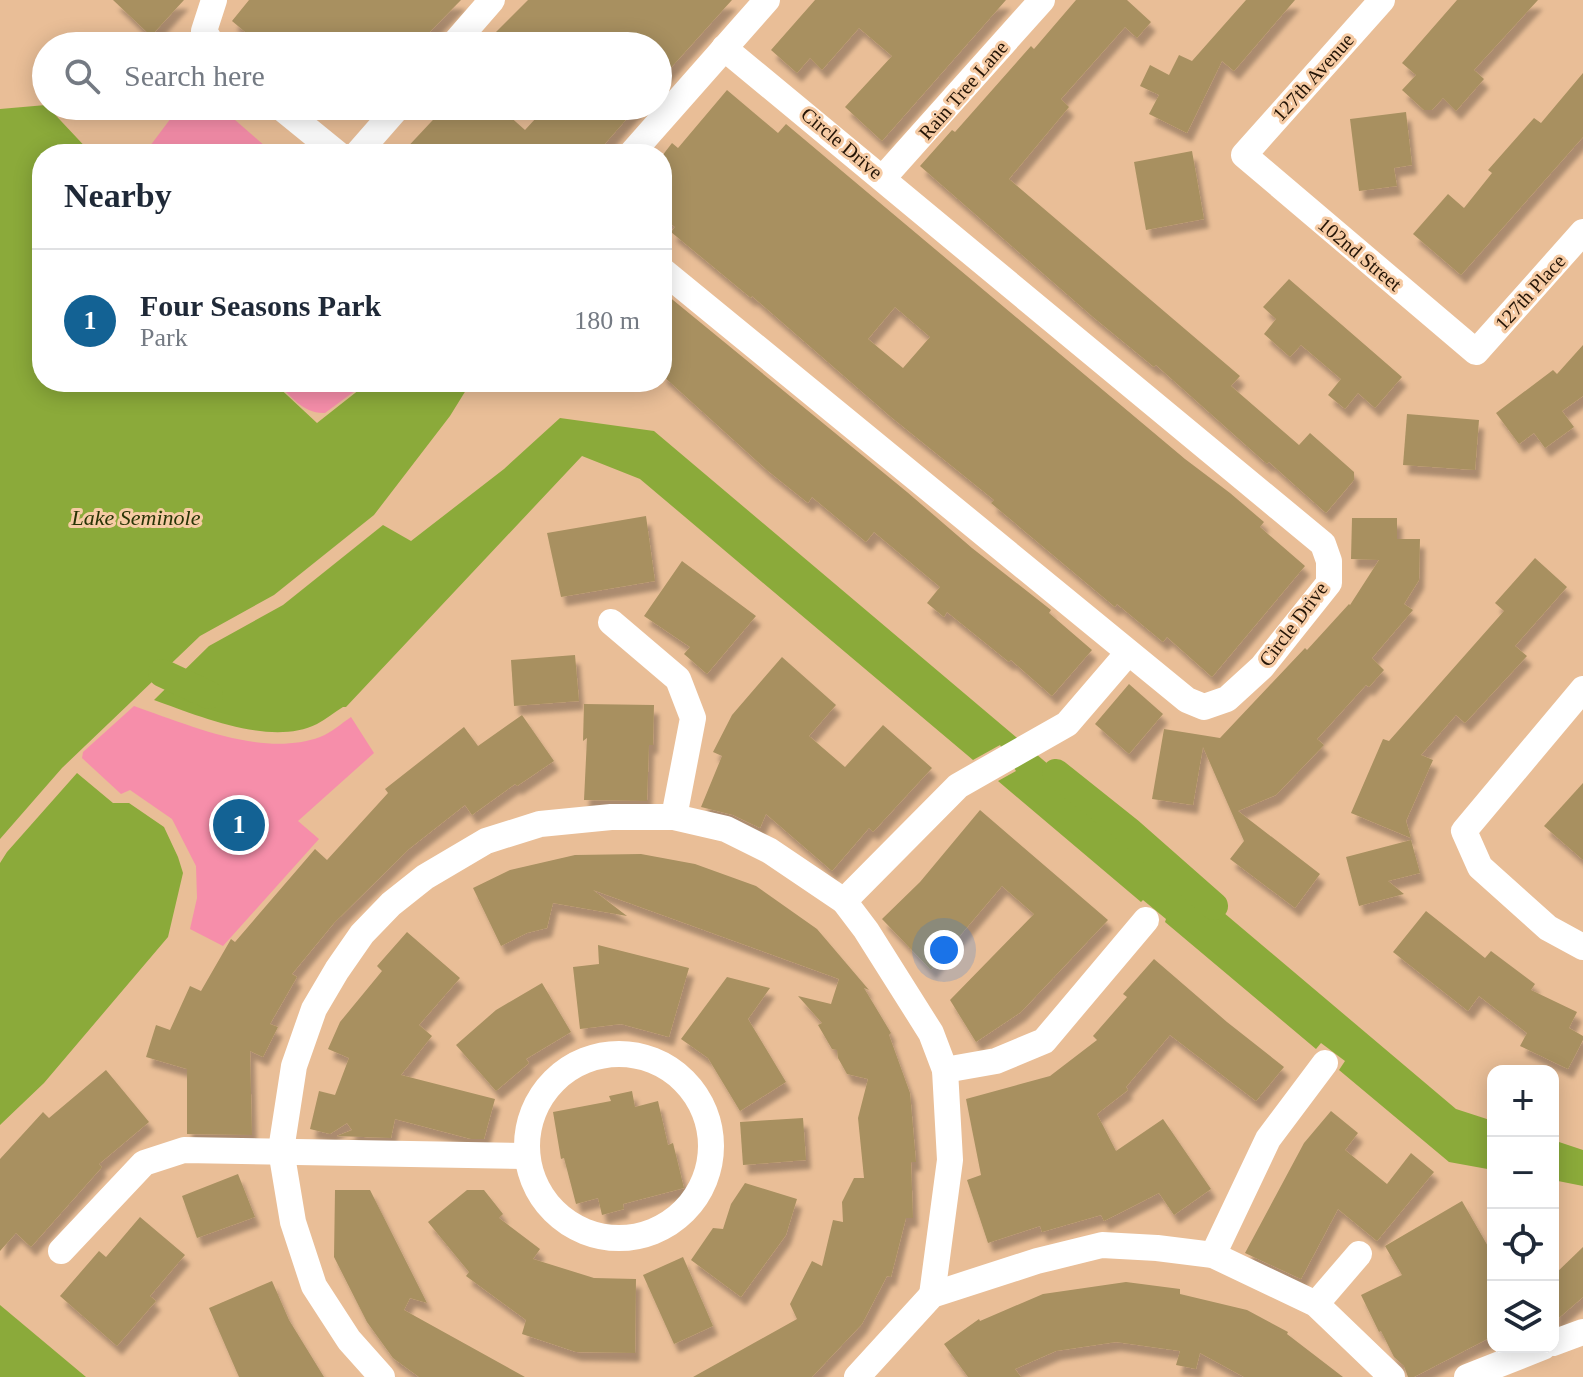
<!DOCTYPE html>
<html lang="en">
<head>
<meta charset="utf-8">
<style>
  :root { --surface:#fff; --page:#f2f2f3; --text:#1f2937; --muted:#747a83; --line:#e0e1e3; --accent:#136294 }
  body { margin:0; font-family:Georgia,serif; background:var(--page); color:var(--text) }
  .controls { position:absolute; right:24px; bottom:24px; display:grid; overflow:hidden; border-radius:16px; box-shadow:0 4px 20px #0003 }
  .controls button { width:72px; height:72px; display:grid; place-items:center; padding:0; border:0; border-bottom:2px solid var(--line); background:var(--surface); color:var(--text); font:40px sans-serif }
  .you { position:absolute; left:944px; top:950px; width:28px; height:28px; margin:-20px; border:6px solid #fff; border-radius:50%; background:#1a73e8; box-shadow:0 0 0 12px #1a73e833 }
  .badge { display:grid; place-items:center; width:52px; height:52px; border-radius:50%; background:var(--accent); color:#fff; font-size:26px; font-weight:700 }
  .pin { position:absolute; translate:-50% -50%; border:4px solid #fff; box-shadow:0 2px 8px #0006 }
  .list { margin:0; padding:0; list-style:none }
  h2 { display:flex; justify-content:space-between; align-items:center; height:104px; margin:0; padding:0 32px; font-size:34px }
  h2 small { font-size:26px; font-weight:400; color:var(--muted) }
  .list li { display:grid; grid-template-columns:52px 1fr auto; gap:24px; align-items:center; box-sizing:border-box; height:144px; padding:0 32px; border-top:2px solid var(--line) }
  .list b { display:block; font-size:30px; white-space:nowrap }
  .list p { margin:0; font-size:26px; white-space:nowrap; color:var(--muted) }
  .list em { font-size:26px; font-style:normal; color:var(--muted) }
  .icon { flex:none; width:44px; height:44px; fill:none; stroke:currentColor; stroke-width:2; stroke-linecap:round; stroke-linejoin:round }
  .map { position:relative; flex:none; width:1583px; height:1377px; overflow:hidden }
  .search { position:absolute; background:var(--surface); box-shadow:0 4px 20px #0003; left:32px; top:32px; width:640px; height:88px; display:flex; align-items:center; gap:20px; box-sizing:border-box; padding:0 28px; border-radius:44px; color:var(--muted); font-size:30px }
  .panel { position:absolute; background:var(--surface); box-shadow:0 4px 20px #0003; left:32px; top:144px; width:640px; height:248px; border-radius:32px }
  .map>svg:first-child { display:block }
</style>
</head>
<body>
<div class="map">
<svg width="1583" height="1377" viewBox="0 0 1583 1377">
  <defs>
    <filter id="shadow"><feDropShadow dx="5" dy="9" stdDeviation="2" flood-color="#0004"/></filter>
  </defs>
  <rect width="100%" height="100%" fill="#e9be97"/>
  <g fill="#f68eaa">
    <path d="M180 106H219L274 154H144Z"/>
    <path d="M276 382H367L325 413C303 414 291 396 276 382Z"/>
    <path d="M134 706C189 725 263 758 320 737 331 733 342 723 351 717L374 753 298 821 319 839 223 946 190 929 197 898 196 866 172 819 130 790 121 794 82 758 83 752Z"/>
  </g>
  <g fill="#8baa3a">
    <path d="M46 105 92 154H42V382H273L317 423 369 382H471L450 416 374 515 274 595 200 636 62 768 0 839V109Z"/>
    <path d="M560 418 654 431 1456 1109 1493 1121V1170L1449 1162 1339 1070 1345 1061 1321 1043 1316 1049 1165 922 1166 919 1143 900 1141 902 998 781 1016 771 1000 745 973 760 640 479 582 456 346 707H343C335 712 326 719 317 724 271 747 199 716 154 700L209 646 283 605 383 525 411 541 504 469Z"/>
    <path d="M77 773 113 803H129L164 827 178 857 183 873 168 937 44 1083 0 1125V863L7 852Z"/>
    <path d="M1553 1140 1583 1150V1186L1553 1180Z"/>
    <path d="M0 1305 86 1377H0Z"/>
  </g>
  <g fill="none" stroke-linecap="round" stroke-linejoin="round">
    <g stroke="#8baa3a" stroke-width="28">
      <path d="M162 673 209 695"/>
      <path d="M1056 773 1130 832 1214 906"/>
    </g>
  </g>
  <g fill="#a89060" fill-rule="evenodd" filter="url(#shadow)">
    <path d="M113 0H184L151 36Z"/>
    <path d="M249 0H461L416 46H292L276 32 262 46 232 21Z"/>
    <path d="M528 0H732L658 82V46H482Z"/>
    <path d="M815 0H1006L882 141 845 107 892 56 859 28 822 70 810 58 797 73 771 50Z"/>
    <path d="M1076 0H1127L1151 22 1137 38 1125 27 1061 99 1069 107 1009 179 1240 376 1231 386 1299 445 1310 433 1354 472V480L1326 513 1269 462 1267 464 1156 365 1154 367 1093 317 920 166 952 130 955 132 1031 46 1034 49Z"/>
    <path d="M1246 0H1295L1234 71 1222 61 1187 133 1149 114 1159 95 1140 86 1150 65 1169 75 1179 55 1192 61Z"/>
    <path d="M1457 0H1538L1474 70 1484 79 1456 111 1443 98 1432 110H1424L1402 90 1416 75 1402 63Z"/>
    <path d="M1583 73V137L1461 275 1413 234 1448 194 1464 208 1492 173 1488 170 1534 118 1541 123Z"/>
    <path d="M727 90 778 133 786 124 1185 459 1230 493 1264 522 1260 527 1305 566 1212 677 1167 637 1163 642 1117 604 1115 607 991 503 994 500 891 417 752 296 751 298 671 232 675 227 662 217V156L672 143 678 148ZM895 307 930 337 903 368 868 339Z"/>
    <path d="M446 106H498L525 130 547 106H638L596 154H401Z"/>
    <path d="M1406 112 1412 165 1394 168 1397 186 1359 191 1350 119Z"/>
    <path d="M1192 151 1204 219 1146 230 1134 162Z"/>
    <path d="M1289 279 1402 377 1375 408 1358 393 1345 409 1328 395 1341 379 1301 345 1290 357 1264 334 1276 319 1263 307Z"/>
    <path d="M662 291 907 492 972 548 1051 610 1049 613 1092 650 1052 696 1011 660 1009 662 947 612 944 617 927 603 940 587 874 532 866 542 812 497 808 503 768 471 662 375Z"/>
    <path d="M1583 345V396L1562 411 1574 427 1545 448 1534 433 1519 444 1496 413 1553 370 1557 374Z"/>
    <path d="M1407 414 1479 420 1475 470 1403 465Z"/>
    <path d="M646 516 655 581 561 597 547 533Z"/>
    <path d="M1352 518H1397V539H1420L1419 580 1404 604 1413 610 1372 658 1384 670 1369 687 1366 685 1317 739 1324 745 1276 795 1238 811 1320 874 1295 908 1230 859 1244 841 1203 747 1193 805 1152 799 1164 729 1220 738 1305 648 1307 650 1349 604 1350 605 1379 560 1351 559Z"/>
    <path d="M1535 558 1567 587 1515 646 1527 656 1465 723 1456 715 1421 755 1433 760 1406 821 1411 838 1351 813 1383 739 1389 741 1504 611 1495 603Z"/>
    <path d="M682 561 756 616 707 674 684 654 690 647 644 616Z"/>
    <path d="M575 655 579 701 514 706 511 660Z"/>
    <path d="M782 657 836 705 809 736 845 767 883 725 932 768 873 832 869 828 832 871 766 814 760 828 733 815 701 807 722 756 713 752 732 715Z"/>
    <path d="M1129 684 1163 714 1129 754 1095 724Z"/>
    <path d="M584 704 654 705 653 745H649L647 801 584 800 587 738 583 741Z"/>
    <path d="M522 715 554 761 517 786 515 784 472 815 465 805 409 849 334 923 292 974 297 977 270 1024 278 1027 263 1057 250 1051 252 1135 187 1134V1069L146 1057 156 1025 170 1030 190 986 201 991 231 939 235 942 315 849 327 860 388 793 385 789 464 727 478 746Z"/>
    <path d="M1583 783V860L1544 826Z"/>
    <path d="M980 810 1108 920 1021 1012 976 1042 950 1000 1034 914 1002 886 931 970 882 919 920 882Z"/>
    <path d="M1411 840 1420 873 1388 881 1404 894 1359 906 1346 857Z"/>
    <path d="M641 854 695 864 756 886 817 929 869 990 864 988 891 1033 889 1035 910 1093 916 1162H911L913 1218H906L891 1277 887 1276 862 1324 812 1377H693L797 1319 790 1304 812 1261 822 1266 833 1220 843 1222 842 1202 854 1178H864L858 1118 868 1079 847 1074 838 1058 837 1050 832 1049 818 1025 822 1023 798 996 831 1004 839 979 593 890 627 916 553 903 547 928 527 933 501 946 473 888 510 870 575 855Z"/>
    <path d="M1426 911 1485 958 1491 951 1535 984 1531 990 1577 1012 1569 1028 1583 1036V1040L1568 1069 1520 1046 1527 1033 1479 996 1468 1011 1393 952Z"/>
    <path d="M407 932 460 978 419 1025 432 1036 401 1075 495 1099 484 1139H471L395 1119 391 1138 337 1136 352 1130 347 1123 330 1134 310 1129 319 1091 335 1095 349 1058 328 1049 340 1022 382 971 377 966Z"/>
    <path d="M598 945 689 968 669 1037 621 1024 580 1029 573 967 599 964Z"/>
    <path d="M1154 959 1227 1022 1284 1067 1256 1101 1170 1035 1126 1087 1128 1090 1097 1114 1116 1151 1163 1119 1211 1189 1174 1215 1159 1193 1104 1221 1101 1215 1042 1232 1040 1226 988 1243 967 1180 981 1175 966 1099 1050 1076 1097 1040 1093 1036 1127 997 1123 994Z"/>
    <path d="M727 977 770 988 748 1019 786 1082 740 1111 708 1058 681 1039Z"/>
    <path d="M542 983 571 1032 526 1059 529 1063 496 1091 456 1045 496 1010Z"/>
    <path d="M106 1070 149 1122 99 1164 102 1167 31 1247 16 1233 0 1251V1159L43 1112 49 1118Z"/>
    <path d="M632 1091 635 1107 658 1101 668 1145 673 1143 684 1188 623 1204 624 1209 602 1215 598 1198 576 1204 564 1158 561 1159 553 1112 611 1101 609 1096Z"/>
    <path d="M1331 1111 1358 1133 1345 1150 1387 1184 1411 1153 1434 1172 1377 1241 1338 1209 1301 1279 1245 1253 1304 1143Z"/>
    <path d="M803 1118 806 1160 743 1165 740 1122Z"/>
    <path d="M238 1174 255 1217 197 1238 182 1196Z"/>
    <path d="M745 1183 797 1199 786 1235 741 1297 691 1260 713 1228 723 1229 731 1204Z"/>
    <path d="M335 1190H370L427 1303 410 1298 404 1310 525 1377H419L393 1358 367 1322 334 1257Z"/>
    <path d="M467 1190H484L503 1214 499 1218 540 1249 533 1259 594 1278 636 1279 635 1353 576 1352 522 1334 526 1320 466 1276 469 1272 428 1222Z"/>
    <path d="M1462 1201 1493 1255V1336L1414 1377H1408L1404 1366 1394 1357 1381 1331 1379 1332 1361 1295 1402 1275 1385 1246Z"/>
    <path d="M140 1217 185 1255 150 1296 156 1301 117 1346 60 1296 99 1251 106 1257Z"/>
    <path d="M1583 1247V1297L1553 1323V1276Z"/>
    <path d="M683 1257 713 1326 674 1344 643 1275Z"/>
    <path d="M272 1281 289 1320 324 1377H239L209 1308Z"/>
    <path d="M1126 1282 1180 1289V1294L1247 1310 1288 1332 1287 1334 1343 1377H1244L1200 1353 1196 1369 1176 1365 1180 1351 1116 1342 1056 1351 1015 1369 1021 1377H968L944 1344 979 1319 980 1321 1043 1294Z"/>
  </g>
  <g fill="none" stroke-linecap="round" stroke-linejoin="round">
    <g stroke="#fff" stroke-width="26">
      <path d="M1382 0 1244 155 1476 352 1583 232"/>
      <path d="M213 46 204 31 214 0"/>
      <path d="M452 46 492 0"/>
      <path d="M279 106 338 154"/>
      <path d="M357 154 399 106"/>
      <path d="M631 154 767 0"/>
      <path d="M883 178 1042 0"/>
      <path d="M662 270 1187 700 1204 707 1227 699 1262 667 1329 583V561L1323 544 724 48"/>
      <path d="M611 622 678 679 693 718 674 817"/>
      <path d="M1583 689 1464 831 1480 867 1548 928 1583 947"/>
      <path d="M844 901 958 786 1067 724 1128 653"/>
      <circle cx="619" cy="1146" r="92"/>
      <path d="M945 1070 996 1061 1044 1041 1146 920"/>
      <path d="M61 1251 144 1163 184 1150 526 1156"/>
      <path d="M1213 1255 1268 1139 1325 1063"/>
      <path d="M1316 1304 1359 1254"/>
      <path d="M1553 1343 1583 1332"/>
      <path d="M382 1377 349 1340 314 1286 293 1222 281 1150 294 1066 314 1009 337 970 362 934 391 904 425 877 486 841 540 824 611 817H674L726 829 770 851 844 901 866 930 931 1033 945 1070 950 1160 932 1295"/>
      <path d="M857 1377 932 1295 1037 1261 1102 1245 1157 1248 1213 1255 1316 1304 1392 1377"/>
      <path d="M1467 1377 1543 1347"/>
    </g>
  </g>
  <g text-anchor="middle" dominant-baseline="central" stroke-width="6" stroke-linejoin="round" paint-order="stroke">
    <g font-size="20" fill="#231406" stroke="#f6cba4">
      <text transform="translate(1313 77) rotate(-48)">127th Avenue</text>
      <text transform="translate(963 90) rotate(-49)">Rain Tree Lane</text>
      <text transform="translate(842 143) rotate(40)">Circle Drive</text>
      <text transform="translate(1360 254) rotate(40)">102nd Street</text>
      <text transform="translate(1530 292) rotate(-48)">127th Place</text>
      <text transform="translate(1293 624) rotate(-53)">Circle Drive</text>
    </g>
    <g font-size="22" font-style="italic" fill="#283406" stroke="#f6cba4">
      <text x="136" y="517">Lake Seminole</text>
    </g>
  </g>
</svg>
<div class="controls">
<button>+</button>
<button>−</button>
<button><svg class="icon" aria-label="locate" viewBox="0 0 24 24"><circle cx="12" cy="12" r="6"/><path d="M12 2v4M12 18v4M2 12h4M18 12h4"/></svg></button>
<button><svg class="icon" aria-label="layers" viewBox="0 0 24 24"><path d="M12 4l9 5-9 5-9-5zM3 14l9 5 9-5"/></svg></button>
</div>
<div class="you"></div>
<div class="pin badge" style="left:239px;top:825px">1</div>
<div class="search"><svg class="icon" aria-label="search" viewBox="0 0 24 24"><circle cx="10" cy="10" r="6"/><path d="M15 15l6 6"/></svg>Search here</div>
<section class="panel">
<h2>Nearby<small></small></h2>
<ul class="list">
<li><span class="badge">1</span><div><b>Four Seasons Park</b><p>Park</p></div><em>180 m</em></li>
</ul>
</section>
</div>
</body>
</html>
